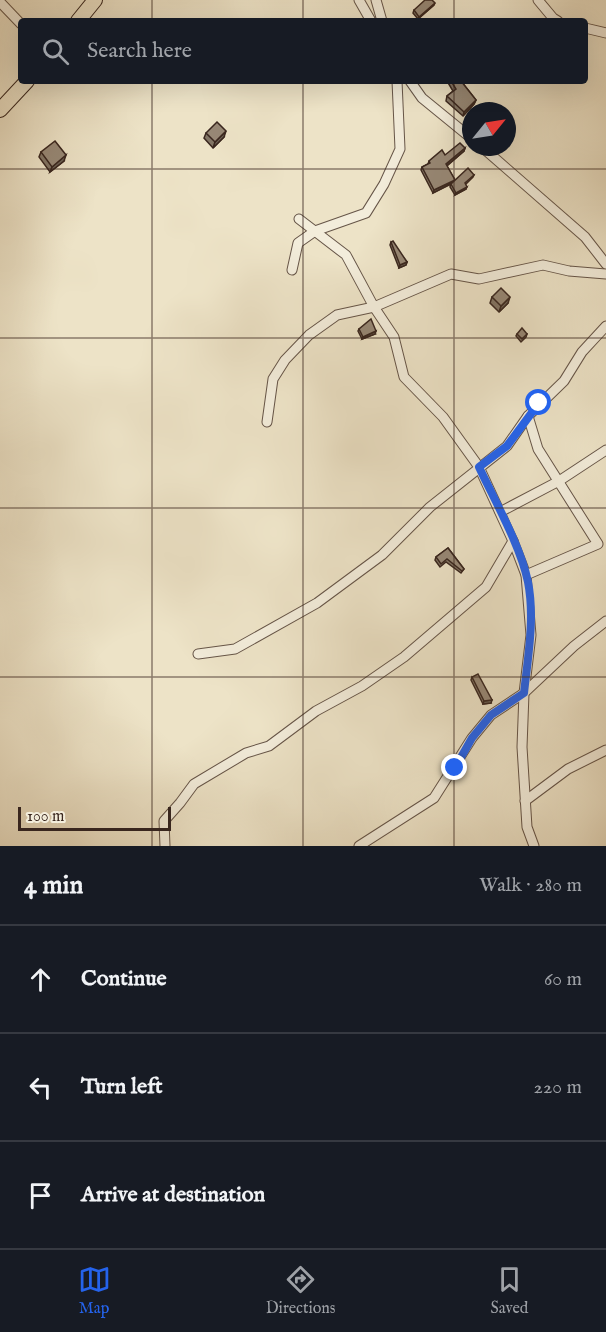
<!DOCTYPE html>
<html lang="en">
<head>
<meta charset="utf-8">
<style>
  :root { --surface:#171b24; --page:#20242c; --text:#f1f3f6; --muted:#9ea1a6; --line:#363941; --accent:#2563eb }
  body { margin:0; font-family:"IM FELL English",serif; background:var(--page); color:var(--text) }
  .compass { position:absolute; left:462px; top:102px; width:54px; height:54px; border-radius:50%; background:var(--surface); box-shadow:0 6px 24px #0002; rotate:60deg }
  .scale { position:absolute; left:18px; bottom:15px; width:153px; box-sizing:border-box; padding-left:6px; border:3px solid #39261e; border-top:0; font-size:16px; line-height:21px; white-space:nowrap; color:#39261e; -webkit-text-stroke:4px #f3eddb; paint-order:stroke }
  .stop { position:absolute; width:18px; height:18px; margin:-14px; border:4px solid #2563eb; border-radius:50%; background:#fff }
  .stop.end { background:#2563eb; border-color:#fff; box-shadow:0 2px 6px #0008 }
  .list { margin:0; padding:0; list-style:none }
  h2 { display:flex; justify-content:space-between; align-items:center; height:78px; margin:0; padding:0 24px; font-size:26px }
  h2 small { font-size:20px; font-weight:400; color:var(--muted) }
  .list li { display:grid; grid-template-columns:39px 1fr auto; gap:18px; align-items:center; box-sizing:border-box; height:108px; padding:0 24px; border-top:2px solid var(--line) }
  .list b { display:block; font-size:22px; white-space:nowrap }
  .list em { font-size:20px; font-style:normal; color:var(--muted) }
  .icon { flex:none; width:33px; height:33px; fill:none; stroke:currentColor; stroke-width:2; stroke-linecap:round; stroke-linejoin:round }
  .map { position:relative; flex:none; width:606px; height:846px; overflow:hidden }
  .search { position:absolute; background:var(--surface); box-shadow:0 6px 24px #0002; left:18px; right:18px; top:18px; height:66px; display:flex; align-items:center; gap:15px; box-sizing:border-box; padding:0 21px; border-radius:6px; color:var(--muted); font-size:22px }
  .sheet { height:402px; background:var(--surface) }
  nav { display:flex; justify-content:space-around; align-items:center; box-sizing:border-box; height:84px; border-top:2px solid var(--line); background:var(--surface); font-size:16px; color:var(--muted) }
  nav a { display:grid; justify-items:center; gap:3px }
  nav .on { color:var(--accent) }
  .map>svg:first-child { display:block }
</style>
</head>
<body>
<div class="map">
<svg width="606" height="846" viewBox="0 0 606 846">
  <rect width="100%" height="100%" fill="#ede3c7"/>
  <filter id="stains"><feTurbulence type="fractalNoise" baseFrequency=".00333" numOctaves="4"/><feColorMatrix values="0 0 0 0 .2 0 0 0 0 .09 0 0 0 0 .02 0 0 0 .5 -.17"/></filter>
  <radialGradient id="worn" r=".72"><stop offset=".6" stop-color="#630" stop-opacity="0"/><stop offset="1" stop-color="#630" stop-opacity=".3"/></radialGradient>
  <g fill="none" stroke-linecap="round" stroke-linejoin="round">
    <g stroke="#665548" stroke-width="11">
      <g id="street">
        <path d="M359 0 371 21"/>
        <path d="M376 0 382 21"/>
        <path d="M538 0 553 18 558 21"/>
        <path d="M0 2 21 24"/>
        <path d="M585 28 606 33"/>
        <path d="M410 81 422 98 471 138"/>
        <path d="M482 147 585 237 606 264"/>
        <path d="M299 219 346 255 374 307 394 337 404 377 443 417 479 467 513 541 526 575 531 635 524 693 522 747 527 827 534 846"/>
        <path d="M292 270 298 243 315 231 366 213 384 184 400 149 397 81"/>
        <path d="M267 422 273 379 285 360 309 335 337 315 374 307 451 274 479 279 543 265 569 271 606 274"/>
        <path d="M500 512 559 481 606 450"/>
        <path d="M526 575 598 544 538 449 528 416"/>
        <path d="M198 654 235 649 317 603 382 555 430 507 507 446 528 416 564 381 582 352 606 326"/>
        <path d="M525 801 568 769 606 750"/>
        <path d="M165 846 164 821 180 803 194 784 246 753 269 746 316 711 362 686 404 657 486 587 513 541"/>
        <path d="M359 846 434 798 472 738 491 715 524 693 574 646 606 621"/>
      </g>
    </g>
    <g stroke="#39261e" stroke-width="16">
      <g id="primary">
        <path d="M78 21 95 0"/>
        <path d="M0 110 27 81"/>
      </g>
    </g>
    <use href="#street" stroke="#f3eddb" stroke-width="9"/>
    <use href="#primary" stroke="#ede3c7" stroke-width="14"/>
  </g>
  <g fill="#827565" stroke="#39261e" stroke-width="1.5">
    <path d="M434 5 418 19 413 13 414 10Z"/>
    <path d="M447 81H461L476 100 474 104 463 116 446 101 447 96 453 91Z"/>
    <path d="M206 133 224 137 213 148 204 138Z"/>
    <path d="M465 148 464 151 447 166 455 180 474 175 473 177 465 185 466 189 455 195 450 187 451 184 433 193 421 170 422 167 428 164 429 161Z"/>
    <path d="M41 152 64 161 50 172 39 157Z"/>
    <path d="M391 242 407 262 406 265 399 268 390 245Z"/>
    <path d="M492 297 508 303 499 312 490 303Z"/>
    <path d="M359 329 375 334 362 339 358 331Z"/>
    <path d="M517 334H527L526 337 521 342 516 336Z"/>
    <path d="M448 548 464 569 461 573 446 562 440 567 435 560 436 557Z"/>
    <path d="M472 677 491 703 483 704 471 680Z"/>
  </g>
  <g fill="#6a5f53" stroke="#39261e" stroke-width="1.5">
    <path d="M435 3 434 5 418 19 419 17Z"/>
    <path d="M476 100 474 104 463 116 464 112Z"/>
    <path d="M226 131 224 137 213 148 215 142Z"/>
    <path d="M465 148 464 151 445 167 446 164Z"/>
    <path d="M66 155 64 161 50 172 52 167Z"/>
    <path d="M455 180 454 182 433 193 434 190Z"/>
    <path d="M467 187 466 189 455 195 456 193Z"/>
    <path d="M407 262 406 265 399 268 400 265Z"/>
    <path d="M510 297 508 303 499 312 501 306Z"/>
    <path d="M376 331 375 334 362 339 363 337Z"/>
    <path d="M492 700 491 703 483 704 484 701Z"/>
  </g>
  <g fill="#978876" stroke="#39261e" stroke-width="1.5">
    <path d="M425 0H432L435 3 419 17 414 10Z"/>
    <path d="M451 81H461L476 100 464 112 447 96 456 89Z"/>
    <path d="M217 122 226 131 215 142 206 133Z"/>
    <path d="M55 141 66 155 52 167 41 152Z"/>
    <path d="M460 143 465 148 446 164 455 180 434 190 422 167 430 163 429 161 442 150 445 155Z"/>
    <path d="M468 168 474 175 465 183 467 187 456 193 451 184Z"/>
    <path d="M393 241 407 262 400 265 391 242Z"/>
    <path d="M501 288 510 297 501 306 492 297Z"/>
    <path d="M371 319 376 331 363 337 359 329Z"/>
    <path d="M522 328 527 334 522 339 517 334Z"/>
    <path d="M448 548 464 569 462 571 447 559 441 564 436 557Z"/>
    <path d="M478 674 492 700 484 701 472 677Z"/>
  </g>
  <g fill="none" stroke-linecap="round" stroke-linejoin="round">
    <path stroke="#2563eb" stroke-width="8" d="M455 768 472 738 491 715 524 693C528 656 535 618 528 582 521 547 494 499 479 467L507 446 539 403"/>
  </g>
  <path fill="none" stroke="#39261e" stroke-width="1.5" stroke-opacity="0.55" d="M152 0V21M303 0V21M454 0V21M152 81V846M303 81V846M454 81V846M0 169H606M0 338H606M0 508H606M0 677H606"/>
  <rect width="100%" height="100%" filter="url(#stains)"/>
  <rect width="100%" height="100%" fill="url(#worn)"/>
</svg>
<svg class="compass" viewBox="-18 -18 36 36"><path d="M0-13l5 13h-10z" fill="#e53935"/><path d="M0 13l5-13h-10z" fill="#9ea1a6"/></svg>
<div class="scale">100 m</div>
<div class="stop" style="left:539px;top:403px"></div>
<div class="stop end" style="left:455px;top:768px"></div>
<div class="search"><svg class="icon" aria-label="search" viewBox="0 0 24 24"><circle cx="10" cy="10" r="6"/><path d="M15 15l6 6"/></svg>Search here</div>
</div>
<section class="sheet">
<h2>4 min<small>Walk · 280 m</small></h2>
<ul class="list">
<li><svg class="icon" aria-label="ahead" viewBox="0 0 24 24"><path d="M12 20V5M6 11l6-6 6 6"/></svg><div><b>Continue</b></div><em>60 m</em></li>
<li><svg class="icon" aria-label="left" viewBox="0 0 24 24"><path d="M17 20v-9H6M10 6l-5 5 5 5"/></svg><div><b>Turn left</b></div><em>220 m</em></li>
<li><svg class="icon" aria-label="arrive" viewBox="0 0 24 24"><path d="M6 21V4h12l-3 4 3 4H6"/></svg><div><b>Arrive at destination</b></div></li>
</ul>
</section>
<nav>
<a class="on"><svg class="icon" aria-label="map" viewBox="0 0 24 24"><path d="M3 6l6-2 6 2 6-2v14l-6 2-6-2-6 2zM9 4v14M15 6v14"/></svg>Map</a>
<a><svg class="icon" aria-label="directions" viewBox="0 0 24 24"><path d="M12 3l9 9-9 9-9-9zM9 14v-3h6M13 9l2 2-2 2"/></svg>Directions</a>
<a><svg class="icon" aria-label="saved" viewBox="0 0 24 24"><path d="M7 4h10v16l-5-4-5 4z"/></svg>Saved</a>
</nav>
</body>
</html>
